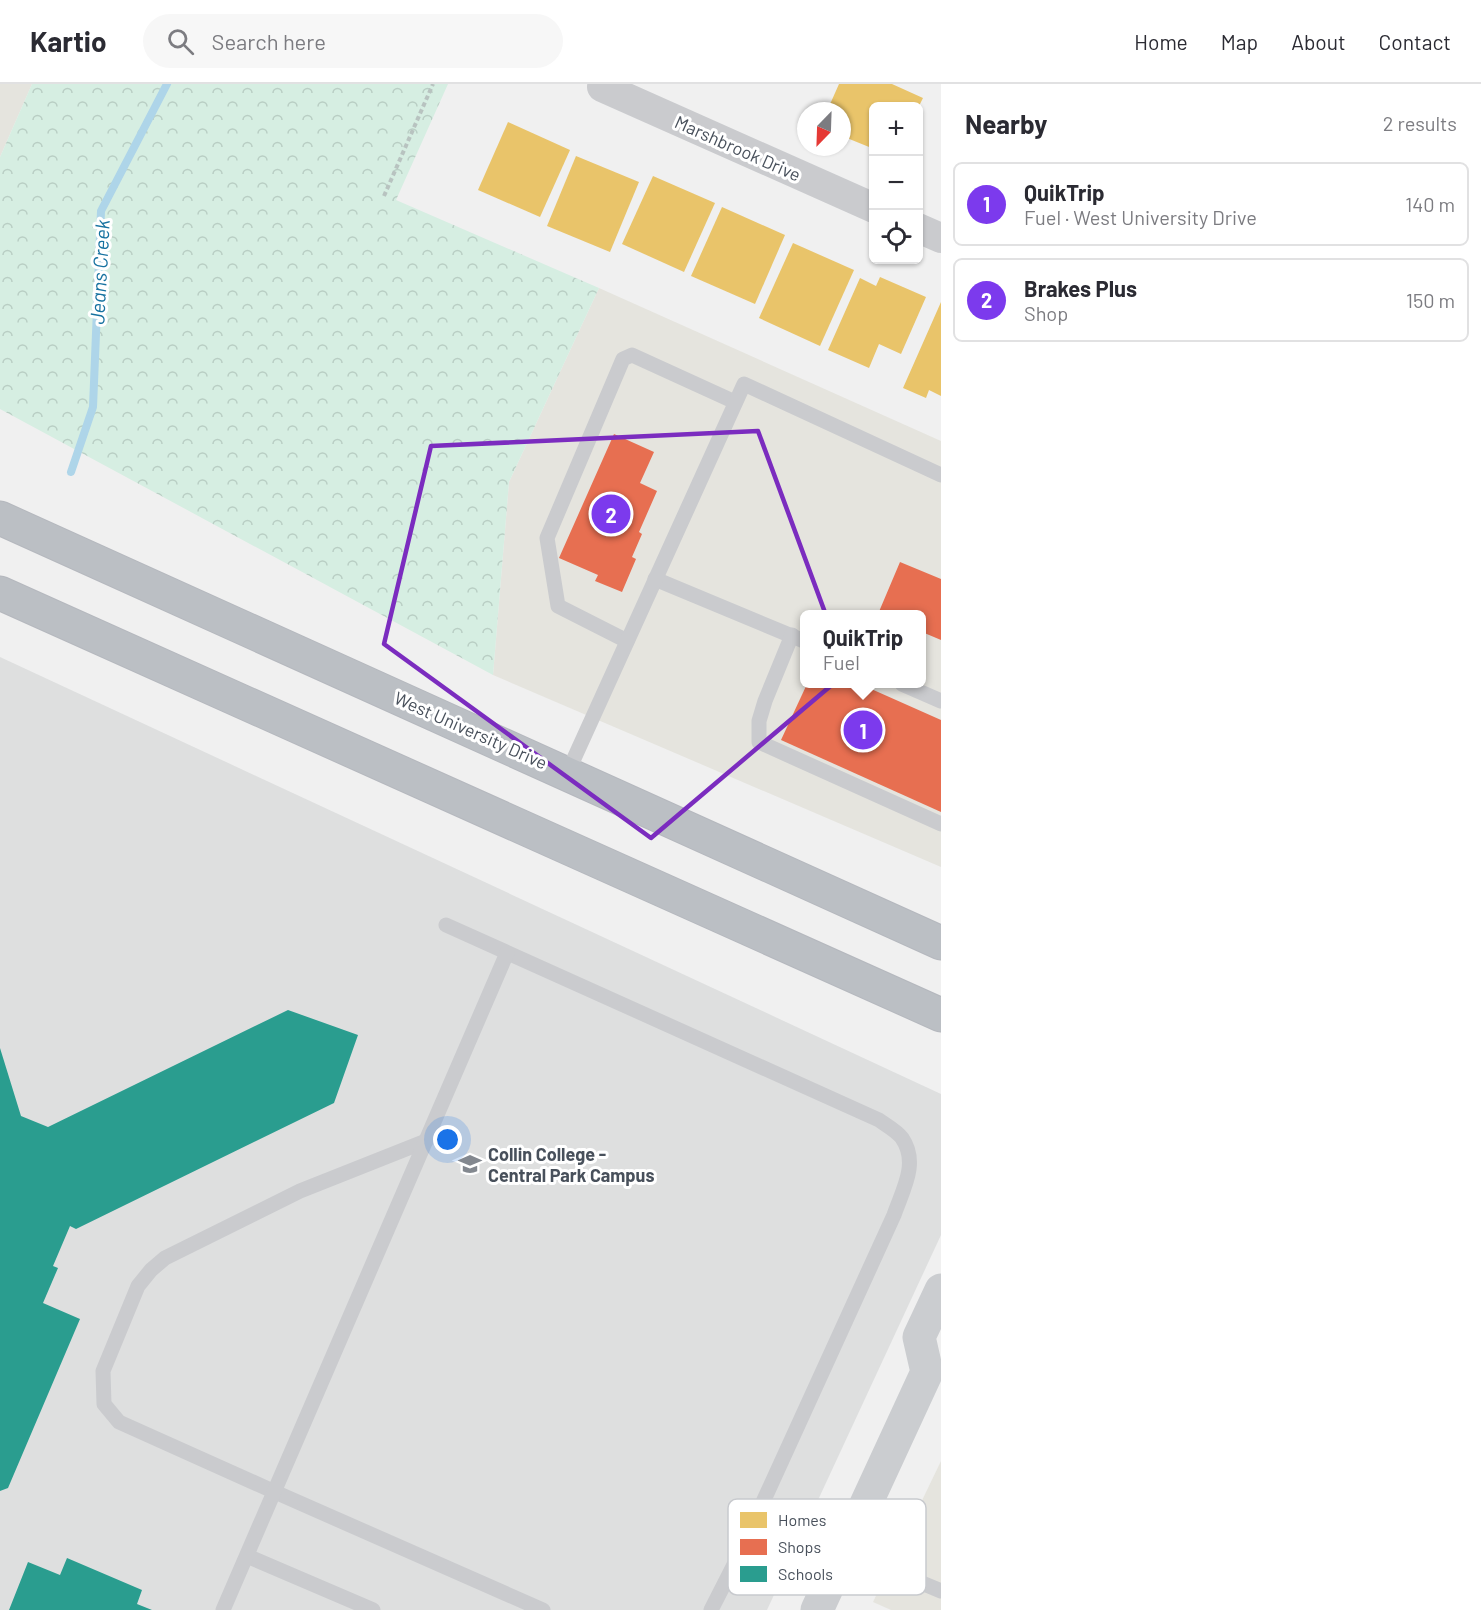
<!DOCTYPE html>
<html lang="en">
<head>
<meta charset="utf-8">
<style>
  :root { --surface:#fff; --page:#f7f7f7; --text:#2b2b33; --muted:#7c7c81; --line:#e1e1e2; --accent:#7c3aed }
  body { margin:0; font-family:Barlow,sans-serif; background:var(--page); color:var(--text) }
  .controls { position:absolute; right:18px; top:18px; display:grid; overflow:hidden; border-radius:9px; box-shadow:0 2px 4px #0004 }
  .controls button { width:54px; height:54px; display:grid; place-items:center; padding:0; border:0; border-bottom:2px solid var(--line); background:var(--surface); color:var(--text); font:30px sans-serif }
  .compass { position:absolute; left:797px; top:18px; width:54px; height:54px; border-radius:50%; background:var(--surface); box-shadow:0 2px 4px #0004; rotate:203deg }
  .you { position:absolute; left:448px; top:1056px; width:21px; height:21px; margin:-15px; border:4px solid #fff; border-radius:50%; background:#1a73e8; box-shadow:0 0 0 9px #1a73e833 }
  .badge { display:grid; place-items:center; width:39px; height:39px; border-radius:50%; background:var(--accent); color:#fff; font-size:20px; font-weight:700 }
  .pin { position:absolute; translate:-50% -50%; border:3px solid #fff; box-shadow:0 2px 6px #0006 }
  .popup { position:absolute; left:800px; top:526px; width:126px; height:78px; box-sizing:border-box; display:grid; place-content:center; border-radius:9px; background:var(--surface); filter:drop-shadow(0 2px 4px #0005); font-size:20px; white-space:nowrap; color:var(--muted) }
  .popup b { font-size:22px; color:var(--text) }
  .popup::after { content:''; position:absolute; left:50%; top:100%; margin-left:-12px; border:12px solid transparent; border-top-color:var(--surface) }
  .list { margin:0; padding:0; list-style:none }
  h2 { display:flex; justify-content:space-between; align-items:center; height:78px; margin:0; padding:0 24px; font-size:26px }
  h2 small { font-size:20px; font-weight:400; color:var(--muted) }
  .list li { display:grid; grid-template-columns:39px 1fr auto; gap:18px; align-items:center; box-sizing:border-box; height:84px; margin:0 12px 12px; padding:0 12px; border:2px solid var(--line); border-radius:9px }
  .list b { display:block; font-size:22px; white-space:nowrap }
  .list p { margin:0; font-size:20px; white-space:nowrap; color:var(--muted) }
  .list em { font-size:20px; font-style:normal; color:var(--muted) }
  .icon { flex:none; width:33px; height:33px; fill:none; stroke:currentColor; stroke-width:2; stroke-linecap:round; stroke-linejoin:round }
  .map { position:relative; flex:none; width:941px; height:1526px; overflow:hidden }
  header { display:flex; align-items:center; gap:36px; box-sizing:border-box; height:84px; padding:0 30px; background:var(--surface); border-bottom:2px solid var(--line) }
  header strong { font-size:28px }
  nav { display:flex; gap:33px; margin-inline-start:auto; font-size:21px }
  .search { width:420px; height:54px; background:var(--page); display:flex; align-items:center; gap:15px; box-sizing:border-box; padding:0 21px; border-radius:33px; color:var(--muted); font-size:22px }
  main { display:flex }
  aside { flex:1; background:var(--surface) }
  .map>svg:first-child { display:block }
</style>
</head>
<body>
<header>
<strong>Kartio</strong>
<div class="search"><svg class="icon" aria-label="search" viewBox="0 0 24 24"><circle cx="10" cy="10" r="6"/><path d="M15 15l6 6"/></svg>Search here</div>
<nav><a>Home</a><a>Map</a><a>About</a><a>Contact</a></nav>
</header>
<main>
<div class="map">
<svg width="941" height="1526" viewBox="0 0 941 1526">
  <defs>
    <pattern id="forest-crowns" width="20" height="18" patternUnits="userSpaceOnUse" patternTransform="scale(1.5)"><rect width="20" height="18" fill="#d6eee2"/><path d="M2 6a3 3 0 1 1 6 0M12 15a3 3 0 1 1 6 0" fill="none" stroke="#b9cec4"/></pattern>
  </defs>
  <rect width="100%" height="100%" fill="#f0f0f0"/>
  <g fill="#e5e4de" fill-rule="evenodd">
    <path d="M0 0H32L0 73Z"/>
    <path d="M599 204 941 357V783L493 591 509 398ZM804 530H922V600H804Z"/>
    <path d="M941 1377V1526H891L873 1518Z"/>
  </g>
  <path fill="#dedfdf" d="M0 573 941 1010V1151L767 1526H0Z"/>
  <path fill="url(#forest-crowns)" d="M32 0H448L396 116 599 204 509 398 493 591 0 325V73Z"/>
  <g fill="#e9c46a">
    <path d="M839 0H892L923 14 919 22H874V65L842 52V27H827Z"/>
    <path d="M508 38 570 66 540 133 478 106Z"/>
    <path d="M576 72 639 98 610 168 547 142Z"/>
    <path d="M653 92 715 119 684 188 622 160Z"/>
    <path d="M722 123 785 151 755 220 691 192Z"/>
    <path d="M793 159 854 186 820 262 759 234Z"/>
    <path d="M880 193 926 213 901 270 879 260 869 284 828 266 860 194 876 202Z"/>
    <path d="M941 218V312L929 306 926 314 903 304Z"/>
  </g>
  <g fill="#e76f51">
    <path d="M614 350 654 368 640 399 657 407 639 448 642 450 632 473 636 475 622 508 595 497 598 491 559 474Z"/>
    <path d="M900 478 941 495V556L922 548V530H878Z"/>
    <path d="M807 600H860L941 636V728L781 656Z"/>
  </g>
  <g fill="#2a9d8f">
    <path d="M288 926 358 951 334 1019 76 1145 70 1142 53 1182 58 1184 43 1219 80 1235 8 1404 0 1407V964L21 1032 48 1043Z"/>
    <path d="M67 1474 142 1506 137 1520 152 1526H9L28 1478 60 1491Z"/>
  </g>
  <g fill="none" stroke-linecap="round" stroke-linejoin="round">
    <path stroke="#aed5e9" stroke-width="8" d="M71 388 93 323 101 127 167 0"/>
    <g stroke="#b5b8be" stroke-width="35">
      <g id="highway">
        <path d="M0 434 941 859"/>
        <path d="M0 509 941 931"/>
      </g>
    </g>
    <path stroke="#b8c3c0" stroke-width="4" stroke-dasharray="4.5 3" stroke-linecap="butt" d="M384 112 433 0"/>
    <g stroke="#cacbce" stroke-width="15">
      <path d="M655 495 804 557"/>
      <path d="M792 551 765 617 759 637V658L941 740"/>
      <path d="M627 557 558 522 547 454 623 275 632 271 735 318"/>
      <path d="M902 600 941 617"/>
      <path d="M567 690 744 300 941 391"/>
      <path d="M446 841 879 1036C886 1041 897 1047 902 1054 919 1079 903 1105 894 1131L737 1475 711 1526"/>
      <path d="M426 1057 300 1107 165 1174 151 1186 138 1202 103 1287 104 1320 119 1338 275 1408 543 1526"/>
      <path d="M845 1467 941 1507"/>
      <path d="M247 1472 373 1526"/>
      <path d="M223 1526 507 869"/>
    </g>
    <g stroke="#cacbce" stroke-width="30">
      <path d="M603 0 602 3 874 124"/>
      <path d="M918 144 941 154"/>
    </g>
    <path stroke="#cbcdd0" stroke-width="33" d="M817 1526 927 1288 919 1253 941 1206"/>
    <use href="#highway" stroke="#bbbfc4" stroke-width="33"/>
  </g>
  <path fill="none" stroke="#7b2cbf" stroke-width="4.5" stroke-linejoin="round" d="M758 347 847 588 651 754 384 560 431 362Z"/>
  <defs>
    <g id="university-bare" transform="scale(1.8)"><path d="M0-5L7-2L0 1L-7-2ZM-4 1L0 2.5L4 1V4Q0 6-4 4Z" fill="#83888f" stroke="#fff" stroke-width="2.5" paint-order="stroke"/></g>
  </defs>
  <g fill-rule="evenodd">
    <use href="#university-bare" x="470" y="1080"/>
  </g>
  <g text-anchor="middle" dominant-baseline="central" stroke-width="6" stroke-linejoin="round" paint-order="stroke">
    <g font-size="18" fill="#48505b" stroke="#fff">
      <text transform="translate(738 64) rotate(24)">Marshbrook Drive</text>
      <text transform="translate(471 646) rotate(24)">West University Drive</text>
    </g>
    <g font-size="18" font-weight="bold" fill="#48505b" stroke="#fff" text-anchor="start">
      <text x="488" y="1070">Collin College -<tspan x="488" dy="21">Central Park Campus</tspan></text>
    </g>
    <g font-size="20" font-style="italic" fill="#1672a0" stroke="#fff">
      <text transform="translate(99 188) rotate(-87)">Jeans Creek</text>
    </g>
  </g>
  <rect x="728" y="1415" width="198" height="96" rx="9" fill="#fff" stroke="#c8cace" stroke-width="1.5"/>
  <rect x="740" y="1428" width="27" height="16" fill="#e9c46a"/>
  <rect x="740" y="1455" width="27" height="16" fill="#e76f51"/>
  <rect x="740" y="1482" width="27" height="16" fill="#2a9d8f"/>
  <g font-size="16" fill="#48505b">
    <text x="778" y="1442">Homes</text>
    <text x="778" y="1469">Shops</text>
    <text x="778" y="1496">Schools</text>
  </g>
</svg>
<div class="controls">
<button>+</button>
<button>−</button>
<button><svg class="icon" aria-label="locate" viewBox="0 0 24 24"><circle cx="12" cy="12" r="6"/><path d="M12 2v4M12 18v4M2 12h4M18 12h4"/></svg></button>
</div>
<svg class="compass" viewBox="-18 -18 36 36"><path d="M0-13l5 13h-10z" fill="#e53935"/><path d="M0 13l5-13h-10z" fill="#7c7c81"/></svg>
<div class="you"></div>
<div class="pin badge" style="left:863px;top:646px">1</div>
<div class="popup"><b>QuikTrip</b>Fuel</div>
<div class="pin badge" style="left:611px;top:430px">2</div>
</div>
<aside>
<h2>Nearby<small>2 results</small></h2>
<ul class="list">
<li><span class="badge">1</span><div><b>QuikTrip</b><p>Fuel · West University Drive</p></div><em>140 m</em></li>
<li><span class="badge">2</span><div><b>Brakes Plus</b><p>Shop</p></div><em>150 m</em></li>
</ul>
</aside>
</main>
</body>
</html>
